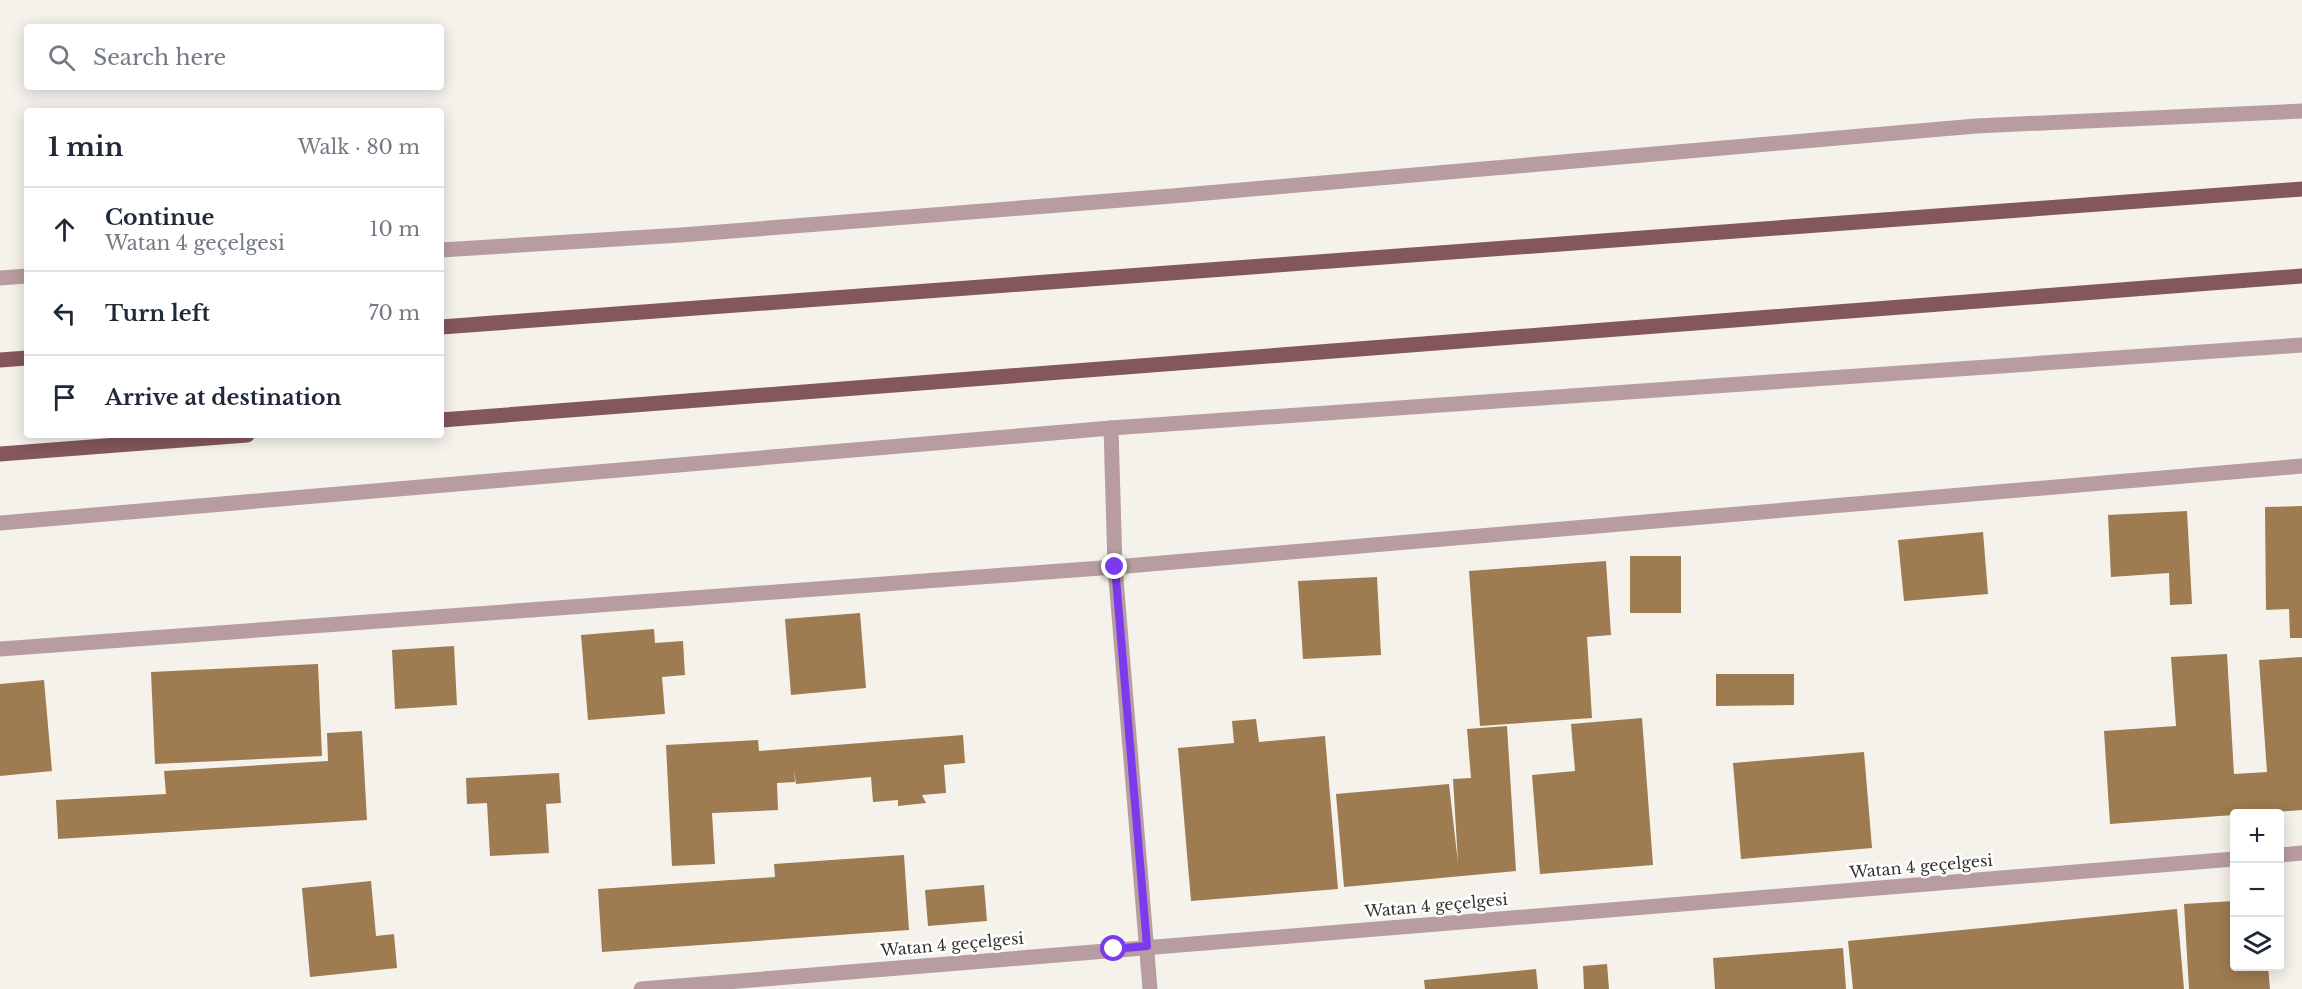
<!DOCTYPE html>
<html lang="en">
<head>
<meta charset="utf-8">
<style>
  :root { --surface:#fff; --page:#f2f2f3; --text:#1f2937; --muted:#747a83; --line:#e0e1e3 }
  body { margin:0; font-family:"Libre Baskerville",serif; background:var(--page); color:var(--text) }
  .controls { position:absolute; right:18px; bottom:18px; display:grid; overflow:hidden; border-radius:6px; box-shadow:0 3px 15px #0003 }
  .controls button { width:54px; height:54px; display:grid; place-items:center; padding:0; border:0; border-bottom:2px solid var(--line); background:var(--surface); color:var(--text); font:30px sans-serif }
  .stop { position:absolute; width:18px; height:18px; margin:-14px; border:4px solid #7c3aed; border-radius:50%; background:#fff }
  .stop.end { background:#7c3aed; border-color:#fff; box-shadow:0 2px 6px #0008 }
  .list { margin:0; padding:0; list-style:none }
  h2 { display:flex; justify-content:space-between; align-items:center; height:78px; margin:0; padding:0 24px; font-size:26px }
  h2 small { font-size:20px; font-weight:400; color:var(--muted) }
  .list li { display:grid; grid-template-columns:39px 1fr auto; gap:18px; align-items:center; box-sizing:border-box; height:84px; padding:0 24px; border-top:2px solid var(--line) }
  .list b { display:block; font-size:22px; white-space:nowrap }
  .list p { margin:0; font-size:20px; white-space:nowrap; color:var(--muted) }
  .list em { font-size:20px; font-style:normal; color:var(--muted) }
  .icon { flex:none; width:33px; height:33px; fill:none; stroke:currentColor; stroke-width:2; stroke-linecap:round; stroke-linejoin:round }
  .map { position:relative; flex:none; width:2302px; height:989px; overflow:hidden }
  .search { position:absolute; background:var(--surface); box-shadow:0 3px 15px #0003; left:24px; top:24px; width:420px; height:66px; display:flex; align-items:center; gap:15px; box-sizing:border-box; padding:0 21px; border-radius:6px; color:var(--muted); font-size:22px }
  .panel { position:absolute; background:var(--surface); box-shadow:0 3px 15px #0003; left:24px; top:108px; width:420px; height:330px; border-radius:6px }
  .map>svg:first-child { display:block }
</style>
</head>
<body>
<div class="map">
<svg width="2302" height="989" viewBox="0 0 2302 989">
  <rect width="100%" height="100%" fill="#f5f2ec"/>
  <g fill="#9e7b50">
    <path d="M2302 506V638H2290L2289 609 2266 610 2265 507Z"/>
    <path d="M2187 511 2192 604 2170 605 2169 573 2111 577 2108 515Z"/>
    <path d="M1983 532 1988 594 1904 601 1898 540Z"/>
    <rect x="1630" y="556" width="51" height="57"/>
    <path d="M1606 561 1611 635 1587 637 1592 718 1480 726 1469 571Z"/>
    <path d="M1377 577 1381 655 1303 659 1298 581Z"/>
    <path d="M860 613 866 688 791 695 785 619Z"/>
    <path d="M654 629 655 643 683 641 685 675 662 677 665 714 588 720 581 635Z"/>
    <path d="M454 646 457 705 395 709 392 650Z"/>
    <path d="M2227 654 2234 774 2267 772 2259 660 2302 657V810L2110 824 2104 731 2176 726 2171 657Z"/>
    <path d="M318 664 322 756 155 764 151 672Z"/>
    <path d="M1716 674H1794V705L1716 706Z"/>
    <path d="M44 680 52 771 0 776V684Z"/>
    <path d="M1642 718 1653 865 1540 874 1532 775 1575 771 1571 724Z"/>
    <path d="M1256 719 1259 742 1325 736 1338 889 1191 901 1178 748 1234 743 1232 721Z"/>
    <path d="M1507 726 1516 871 1344 887 1336 794 1449 784 1458 863 1453 779 1471 778 1467 729Z"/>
    <path d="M362 731 367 820 58 839 56 800 166 794 164 771 328 761 327 733Z"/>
    <path d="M963 735 965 763 944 765 946 793 922 795 926 803 898 806V800L873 802 871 777 796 784 794 769 795 782 777 783 778 810 712 813 715 864 672 866 666 745 758 740 759 751Z"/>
    <path d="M1864 752 1872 848 1741 859 1733 763Z"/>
    <path d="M559 773 561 803 546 804 549 853 490 856 487 803 467 804 466 778Z"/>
    <path d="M904 855 909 930 602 952 598 889 775 877 774 864Z"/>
    <path d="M371 881 376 936 394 934 397 968 310 977 302 888Z"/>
    <path d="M984 885 987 921 928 926 925 890Z"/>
    <path d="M2234 901V966H2268L2270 989H2189L2184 904Z"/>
    <path d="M2177 909 2184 989H1853L1848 941Z"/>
    <path d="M1843 948 1846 989H1715L1713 958Z"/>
    <path d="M1607 964 1609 989H1584L1583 966Z"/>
    <path d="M1536 969 1538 989H1425L1424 980Z"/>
  </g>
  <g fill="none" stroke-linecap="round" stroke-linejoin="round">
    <g stroke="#b89da0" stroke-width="15">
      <path d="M441 250 681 235 1172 196 1976 126 2302 111"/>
      <path d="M0 278 27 276"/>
      <path d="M1111 428 1115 567 1150 989"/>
      <path d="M0 523 1111 428 2302 345"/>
      <path d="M0 649 1115 567 2302 466"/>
      <path d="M2280 855 2302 853"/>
      <path d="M641 989 2234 859"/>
    </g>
    <g stroke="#84565d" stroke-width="15">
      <path d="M441 327 2302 189"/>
      <path d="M0 360 27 358"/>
      <path d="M441 420 2302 276"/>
      <path d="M0 454 247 435"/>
    </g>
  </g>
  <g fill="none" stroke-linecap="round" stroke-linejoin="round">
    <path stroke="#7c3aed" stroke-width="8" d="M1114 949 1147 946 1115 567"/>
  </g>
  <g text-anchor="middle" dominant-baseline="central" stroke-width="5" stroke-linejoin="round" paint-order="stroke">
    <g font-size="16" fill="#333230" stroke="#fff">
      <text transform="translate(1921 866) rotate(-5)">Watan 4 geçelgesi</text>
      <text transform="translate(1436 905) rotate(-5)">Watan 4 geçelgesi</text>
      <text transform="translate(952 944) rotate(-5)">Watan 4 geçelgesi</text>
    </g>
  </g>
</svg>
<div class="controls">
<button>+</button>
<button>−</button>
<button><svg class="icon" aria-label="layers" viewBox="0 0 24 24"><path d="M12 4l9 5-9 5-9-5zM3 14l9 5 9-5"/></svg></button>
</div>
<div class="stop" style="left:1114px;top:949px"></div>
<div class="stop end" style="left:1115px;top:567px"></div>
<div class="search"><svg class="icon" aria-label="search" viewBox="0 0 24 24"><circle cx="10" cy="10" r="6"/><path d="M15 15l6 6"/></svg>Search here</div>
<section class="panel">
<h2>1 min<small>Walk · 80 m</small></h2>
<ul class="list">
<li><svg class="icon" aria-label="ahead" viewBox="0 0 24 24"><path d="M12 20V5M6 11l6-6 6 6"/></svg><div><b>Continue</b><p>Watan 4 geçelgesi</p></div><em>10 m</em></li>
<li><svg class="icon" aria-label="left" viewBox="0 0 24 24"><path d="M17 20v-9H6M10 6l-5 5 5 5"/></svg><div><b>Turn left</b></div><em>70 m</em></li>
<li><svg class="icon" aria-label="arrive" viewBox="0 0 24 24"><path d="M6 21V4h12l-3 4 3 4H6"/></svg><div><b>Arrive at destination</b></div></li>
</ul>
</section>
</div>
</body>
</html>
